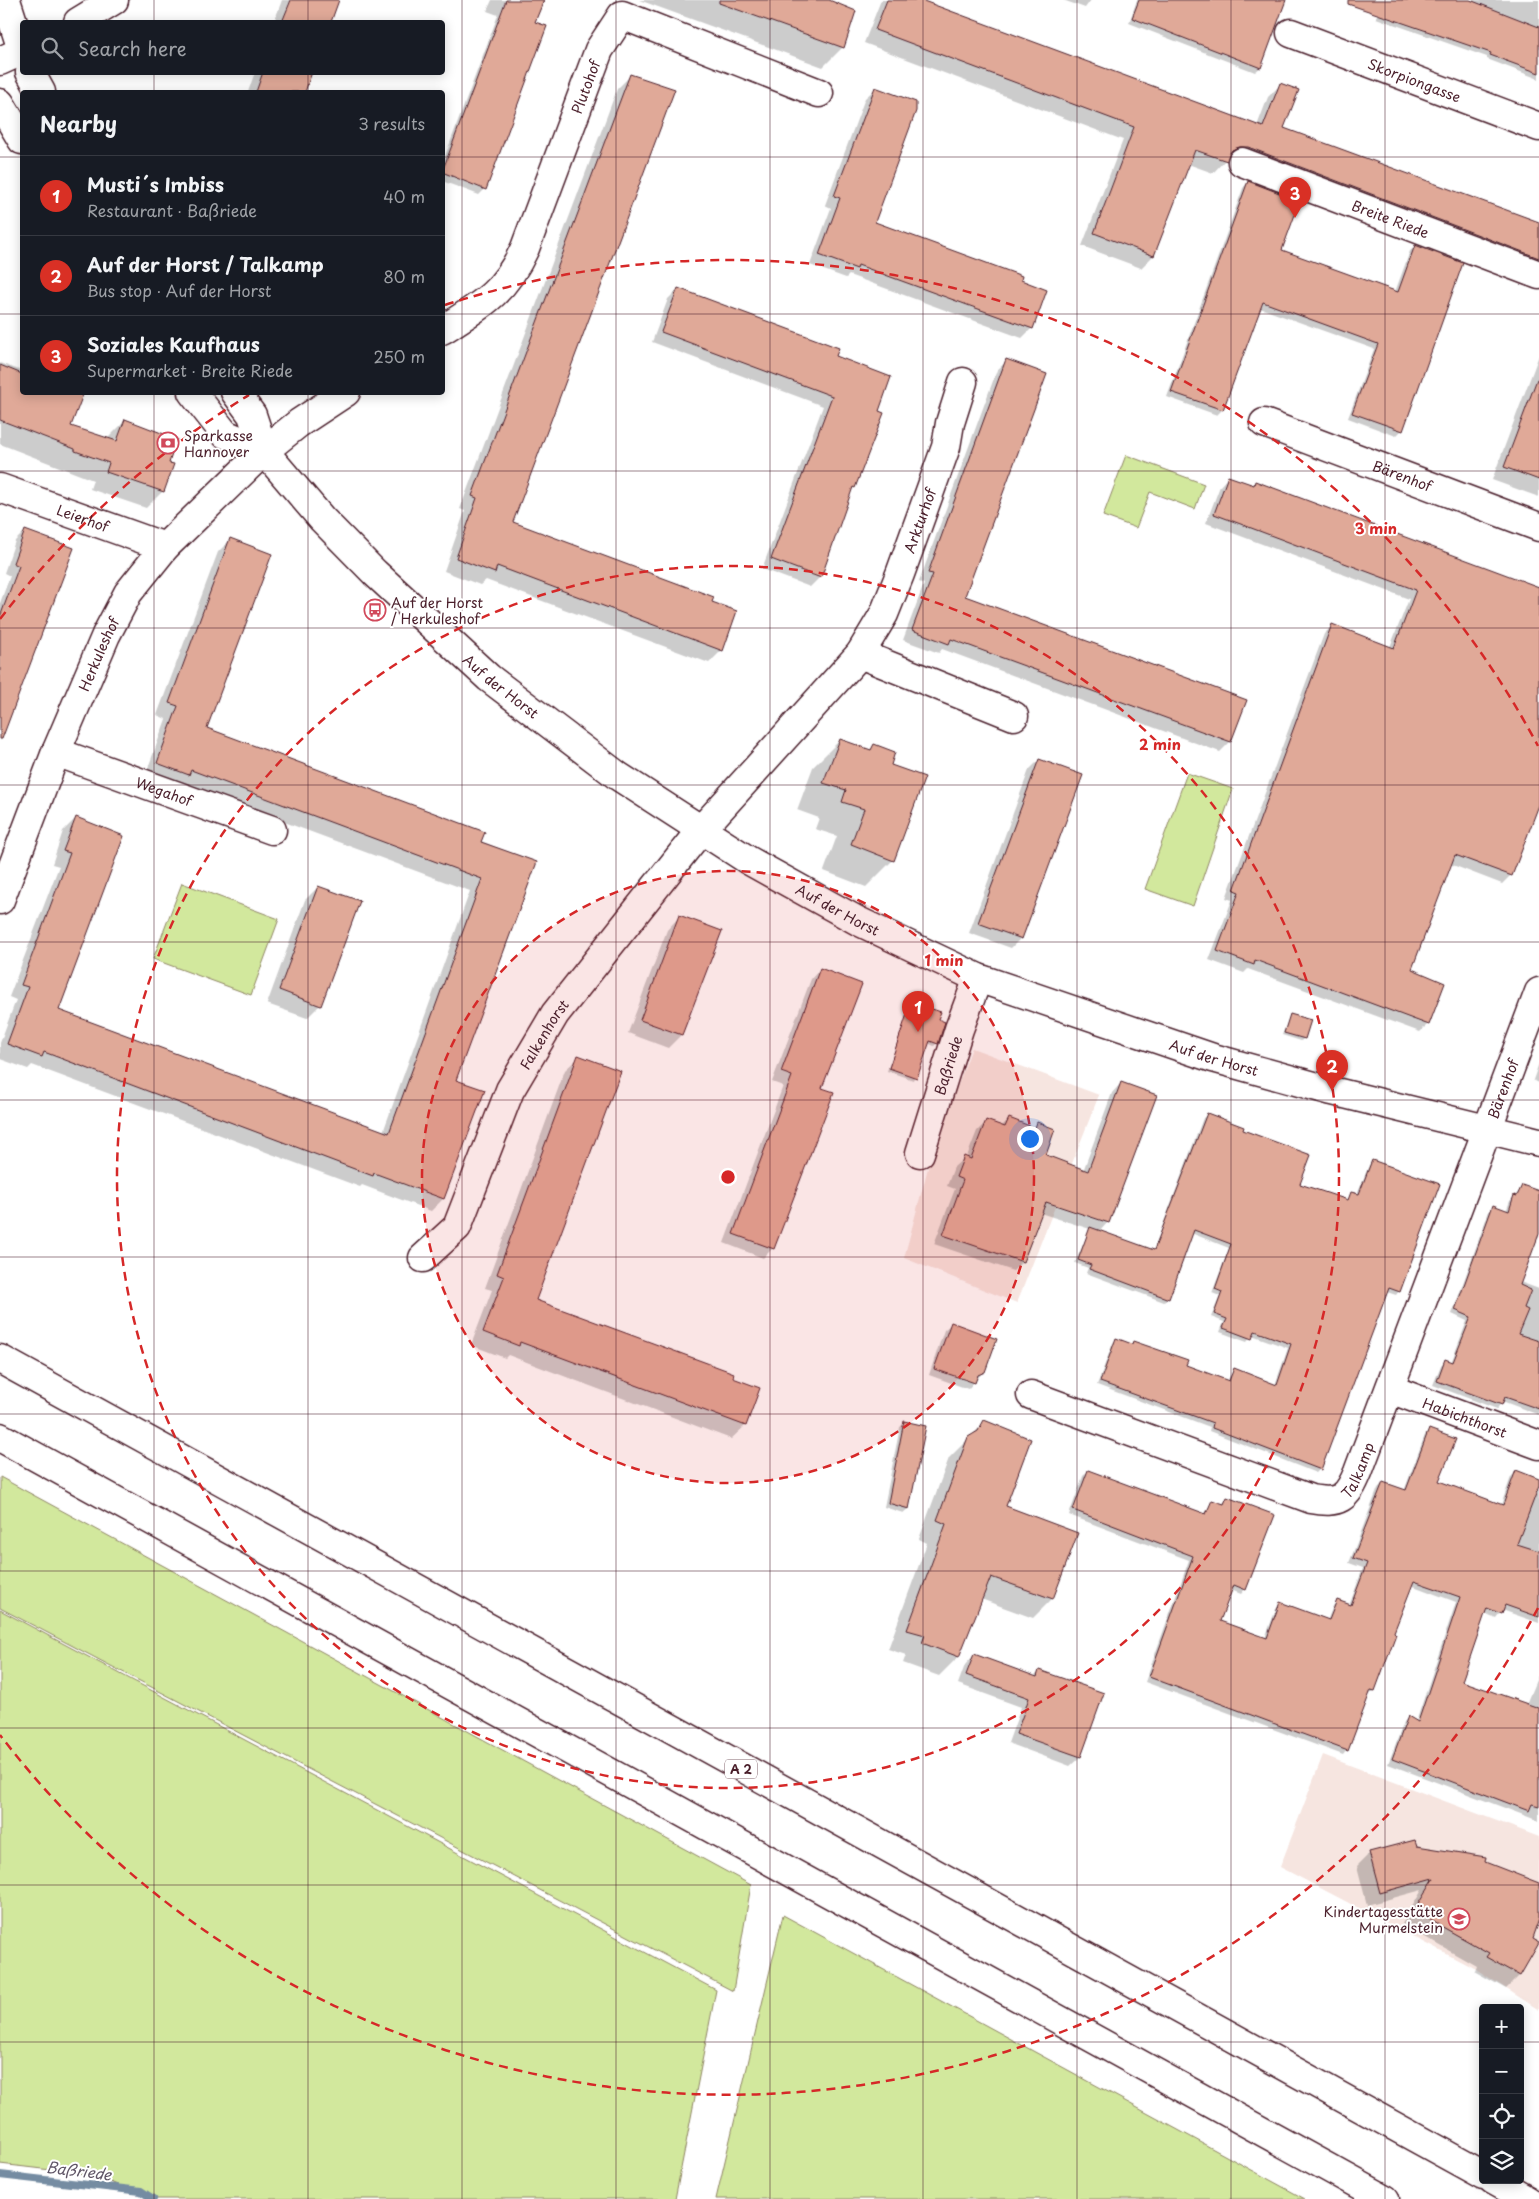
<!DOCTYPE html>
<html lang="en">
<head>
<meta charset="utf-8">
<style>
  :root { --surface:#171b24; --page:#20242c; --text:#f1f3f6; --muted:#9ea1a6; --line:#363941; --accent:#d93025 }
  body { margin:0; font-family:"Playpen Sans",sans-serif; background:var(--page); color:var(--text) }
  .controls { position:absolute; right:15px; bottom:15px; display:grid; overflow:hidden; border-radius:5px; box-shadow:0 2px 12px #0003 }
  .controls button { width:45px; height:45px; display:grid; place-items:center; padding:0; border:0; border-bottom:1px solid var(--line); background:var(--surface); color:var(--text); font:25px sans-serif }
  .you { position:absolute; left:1029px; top:1138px; width:18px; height:18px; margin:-12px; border:4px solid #fff; border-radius:50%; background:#1a73e8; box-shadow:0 0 0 8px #1a73e833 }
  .badge { display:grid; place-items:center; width:32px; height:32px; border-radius:50%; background:var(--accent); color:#fff; font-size:16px; font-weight:700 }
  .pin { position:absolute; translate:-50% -41px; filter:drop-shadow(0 1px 2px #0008) }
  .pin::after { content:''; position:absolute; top:26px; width:18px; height:15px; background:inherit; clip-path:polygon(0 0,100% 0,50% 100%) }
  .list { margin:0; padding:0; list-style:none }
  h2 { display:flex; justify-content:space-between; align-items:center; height:65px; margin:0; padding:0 20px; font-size:21px }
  h2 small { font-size:16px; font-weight:400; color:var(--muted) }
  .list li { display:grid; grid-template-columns:32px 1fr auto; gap:15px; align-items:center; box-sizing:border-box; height:80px; padding:0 20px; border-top:1px solid var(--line) }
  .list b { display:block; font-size:19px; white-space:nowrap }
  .list p { margin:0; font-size:16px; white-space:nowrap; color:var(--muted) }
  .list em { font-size:16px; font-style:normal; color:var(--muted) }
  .icon { flex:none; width:28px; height:28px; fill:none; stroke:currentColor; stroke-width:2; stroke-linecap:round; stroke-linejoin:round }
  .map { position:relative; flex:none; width:1539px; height:2199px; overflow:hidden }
  .search { position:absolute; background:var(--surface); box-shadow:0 2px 12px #0003; left:20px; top:20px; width:425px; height:55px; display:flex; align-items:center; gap:12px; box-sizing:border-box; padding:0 18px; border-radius:5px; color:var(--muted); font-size:19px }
  .panel { position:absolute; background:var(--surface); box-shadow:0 2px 12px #0003; left:20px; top:90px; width:425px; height:305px; border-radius:5px }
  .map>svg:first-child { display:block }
</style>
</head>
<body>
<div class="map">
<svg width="1539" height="2199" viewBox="0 0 1539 2199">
  <rect width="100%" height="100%" fill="#fff"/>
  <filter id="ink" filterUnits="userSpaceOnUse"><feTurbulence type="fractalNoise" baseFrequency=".02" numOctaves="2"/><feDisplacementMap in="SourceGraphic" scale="10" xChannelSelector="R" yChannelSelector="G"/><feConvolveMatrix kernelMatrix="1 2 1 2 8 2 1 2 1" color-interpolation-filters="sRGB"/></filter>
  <g filter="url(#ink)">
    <g fill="#f6e5e0">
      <path d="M972 1048 1099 1095 1017 1303 904 1258 932 1153Z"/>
      <path d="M1323 1755 1539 1837V2010L1479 1971 1280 1867Z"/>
    </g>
    <g fill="#d2e89d" stroke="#8e8464">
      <path d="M1126 455 1204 484 1195 509 1150 492 1136 528 1103 516Z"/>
      <path d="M1187 773 1233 789 1193 906 1145 889Z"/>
      <path d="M182 883 279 919 251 995 153 959Z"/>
      <path d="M0 1477 751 1885 733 1991 0 1608Z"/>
      <path d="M0 1610 716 1990 675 2199H152L93 2175 0 2164Z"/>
      <path d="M783 1915 1305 2199H716Z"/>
    </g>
    <g fill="#0003">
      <path d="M282 0H338L330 22H274Z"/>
      <path d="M492 0H542L485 189 479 195 442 181V164L498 15 487 11Z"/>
      <path d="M639 0H830L843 47 823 67Z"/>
      <path d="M881 0H917L1257 126 1268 97 1280 85 1283 129 1539 223V278L1235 159 1227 158 1213 173 1188 164 1153 256 1141 268 1082 246 1123 140 864 43Z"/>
      <path d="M1063 0H1091L1085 8Z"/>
      <path d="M1137 0H1285L1260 68 1255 72 1129 23Z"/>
      <path d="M1372 0H1539V79L1487 59V57L1376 18 1381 3Z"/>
      <path d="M255 72H311L303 92H248Z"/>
      <path d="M630 76 512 522 710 603 722 650 709 663 486 580 480 585 444 571 465 511 460 509 617 89Z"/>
      <path d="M875 89 874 223 1019 281 1032 328 1022 338 849 275 846 278 810 265 831 208 825 205 865 98Z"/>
      <path d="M1248 182 1281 251 1395 292 1410 251 1416 246 1461 263 1401 431 1396 436 1348 418 1374 349 1260 308 1222 410 1217 415 1167 397 1243 188Z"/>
      <path d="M678 289 834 357 854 487 851 491 820 577 810 587 762 569 823 406 652 342 668 299Z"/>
      <path d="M1539 355V497L1492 480Z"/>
      <path d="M1007 361 963 597 1245 701 1230 742 1220 752 942 649 939 653 903 640 924 584 919 582 997 370Z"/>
      <path d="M0 363 22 371V392L70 426 107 439 125 421 163 491 146 508 90 489 93 480 0 444Z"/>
      <path d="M1228 477 1252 486 1256 483 1539 588V799L1511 875 1502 884 1450 864 1411 969 1428 1024 1420 1032 1248 969 1244 973 1209 960 1232 900 1226 898 1324 634 1333 625 1390 647 1409 599 1206 523 1220 486Z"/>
      <path d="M25 531 72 549 0 741V603L10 576 4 573 15 541Z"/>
      <path d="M230 540 205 729 535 863 454 1080 483 1091 443 1199 431 1211 362 1185 360 1187 32 1065 28 1069 0 1059V1043L16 1000 9 997 59 866 52 864 63 831 76 818 58 1011 383 1132 470 891 179 783 145 776 166 719 157 715 218 552Z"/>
      <path d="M840 740 869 751 874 745 890 765 893 860 866 887 824 871 837 836 815 829 819 818 797 810 813 767Z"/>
      <path d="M1039 760 1021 938 1011 948 969 933 1029 770Z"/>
      <path d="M318 887 320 1005 307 1018 267 1004 305 900Z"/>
      <path d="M680 916 720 932 681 1035 668 1048 628 1033 667 930Z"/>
      <path d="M820 969 821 1089 773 1248 763 1258 724 1243 783 1086 772 1082 811 979Z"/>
      <path d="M911 1003 936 1020 937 1043 934 1046 928 1043 913 1080 887 1071Z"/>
      <path d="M1290 1015 1304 1038 1301 1041 1282 1035Z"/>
      <path d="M579 1057 535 1300 758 1389 745 1426 731 1439 508 1355 505 1358 471 1345 492 1290 485 1288 565 1070Z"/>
      <path d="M1539 1063V1083L1533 1080Z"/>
      <path d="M1121 1083 1108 1222 1099 1232 1153 1251 1203 1118 1207 1115 1241 1131 1298 1185 1347 1201 1352 1193 1357 1195 1369 1165 1372 1161 1399 1291 1396 1295 1387 1292 1320 1469 1316 1473 1209 1431 1210 1427 1097 1385 1113 1343 1116 1340 1131 1345 1134 1342 1184 1366 1227 1381 1234 1369 1275 1385 1288 1348 1252 1335 1247 1342 1220 1332 1224 1322 1211 1317 1220 1296 1212 1293 1229 1248 1191 1233 1168 1298 1164 1302 1086 1273 1088 1268 1075 1263 1090 1229 1040 1213 1022 1262 1013 1271 934 1244 955 1189 947 1186 954 1167 964 1158 966 1159 977 1131 986 1122 1001 1127 1009 1119 1033 1128 1037 1124 1044 1156 1083 1171 1112 1093Z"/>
      <path d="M1523 1187 1539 1193V1238L1537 1237 1520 1282 1539 1289V1415L1502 1401 1497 1409 1433 1385 1441 1365 1445 1361 1451 1363 1467 1321 1452 1314 1489 1211 1493 1207 1506 1211 1510 1201Z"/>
      <path d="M951 1324 984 1371 968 1389 929 1375 944 1330Z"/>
      <path d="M985 1422 1004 1507 1052 1599 1033 1618 981 1599 958 1657 939 1676 903 1663 906 1655 888 1649 927 1543 919 1539 949 1458Z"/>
      <path d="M905 1423 925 1427 908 1509 903 1513 884 1507 900 1427Z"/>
      <path d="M1430 1430 1438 1482 1501 1505 1511 1477 1516 1472 1539 1480 1537 1489 1539 1490V1623L1502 1610 1496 1618 1484 1613 1460 1681 1526 1704 1539 1673V1821L1388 1764 1404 1722 1408 1717 1416 1722 1456 1602 1411 1585 1392 1633 1374 1691 1369 1695 1347 1750 1343 1755 1145 1682 1189 1560 1069 1515 1083 1476 1088 1471 1204 1515 1212 1501 1222 1505 1227 1498 1245 1589 1241 1594 1231 1590 1219 1622 1265 1638 1276 1609 1281 1604 1327 1621 1333 1606 1337 1601 1349 1606 1363 1568 1349 1563 1378 1488 1383 1483 1404 1491 1425 1435Z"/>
      <path d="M974 1655 1034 1677 1040 1671 1102 1694 1080 1757 1070 1766 1008 1743 1021 1707 958 1684 965 1665Z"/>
      <path d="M1370 1853 1484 1863 1539 1884V1916L1530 1939 1537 1943 1519 1976 1506 1989 1474 1971 1476 1966 1402 1924 1422 1890 1367 1905 1357 1866Z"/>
    </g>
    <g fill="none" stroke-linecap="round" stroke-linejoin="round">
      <path stroke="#748ca2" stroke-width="8" d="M0 2175 141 2191 153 2199"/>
    </g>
    <g fill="#e0a998" stroke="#4a1f2b">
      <path d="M291 0H339L331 22H282Z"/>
      <path d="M506 0H544L535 22 547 26 486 190 442 172Z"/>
      <path d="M719 0H829L856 11 844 48 719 3Z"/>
      <path d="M887 0H921L1263 127 1280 83 1299 90 1284 128 1539 222V258L1248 147H1240L1232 150 1227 161 1195 150 1154 256 1094 233 1134 127 875 30Z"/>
      <path d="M1139 0H1286L1261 68 1132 18Z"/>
      <path d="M1348 0H1470L1539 27V73L1490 55 1491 53 1348 4Z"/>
      <path d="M263 72H312L305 92H256Z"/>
      <path d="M630 74 675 89 513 522 714 597 712 602 737 611 723 651 497 566 495 573 456 558 477 498 472 496Z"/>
      <path d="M875 87 916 102V111L875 222 1022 276 1021 280 1047 290 1033 329 858 265 857 269 819 255 840 198 834 196Z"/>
      <path d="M1248 181 1300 201 1282 250 1398 292 1415 245 1463 263 1403 431 1352 413 1378 344 1263 302 1223 410 1171 392Z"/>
      <path d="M678 288 839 348 836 356 891 377 879 411 884 413 855 488 853 487 821 578 771 559 832 396 661 332Z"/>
      <path d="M1006 359 1047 374 965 596 1247 700 1231 742 951 639 949 644 912 630 933 574 928 573Z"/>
      <path d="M0 365 22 374V392H84L71 426 117 441 125 419 177 439 169 463 174 464 164 492 106 472 109 463 75 451V449L0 420Z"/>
      <path d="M1537 379H1539V480L1504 467Z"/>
      <path d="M1228 476 1254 485 1255 481 1539 587V805L1512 876 1455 855 1412 969 1445 983 1429 1025 1255 960 1254 965 1217 951 1239 892 1234 890 1332 624 1394 648 1416 590 1214 514Z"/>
      <path d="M25 530 74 548 2 739H0V617L19 566 13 563Z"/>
      <path d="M230 538 272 554 207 728 485 832 481 842 537 862 456 1080 485 1090 444 1199 374 1173 373 1176 44 1052 42 1057 7 1044 28 987 21 985 70 853 63 851 76 817 124 836 59 1010 389 1133 482 879 191 770 189 775 157 763 178 706 169 703Z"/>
      <path d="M840 739 871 750 874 744 895 752 891 765 925 777 894 861 851 844 864 809 842 802 846 790 823 783Z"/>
      <path d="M1039 759 1083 775 1022 939 978 923Z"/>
      <path d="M318 886 360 901 321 1006 279 990Z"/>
      <path d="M679 915 722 931 682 1035 640 1020Z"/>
      <path d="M820 968 862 984 822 1088 834 1092 774 1249 733 1234 792 1076 781 1072Z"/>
      <path d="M911 1002 941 1012 938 1019 945 1022 938 1044 930 1041 917 1078 889 1068Z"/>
      <path d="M1290 1014 1311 1020 1305 1039 1284 1033Z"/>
      <path d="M578 1055 621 1071 536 1300 734 1373 733 1378 760 1388 746 1426 520 1342 519 1346 483 1332 504 1277 497 1274Z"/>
      <path d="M1121 1082 1157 1095 1109 1223 1046 1202 1023 1262 943 1235 963 1180 956 1177 964 1156 971 1159 986 1120 1005 1127 1009 1118 1035 1128 1037 1122 1055 1129 1046 1155 1088 1171Z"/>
      <path d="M1207 1113 1244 1127 1243 1130 1311 1155 1300 1184 1348 1200 1351 1192 1359 1194 1372 1160 1440 1184 1400 1292 1389 1288 1321 1470 1212 1428 1213 1423 1100 1382 1116 1338 1132 1344 1133 1341 1188 1360 1186 1365 1229 1381 1234 1368 1277 1385 1291 1344 1255 1331 1252 1339 1223 1328 1227 1319 1214 1314 1222 1292 1215 1289 1231 1244 1194 1230 1169 1299 1089 1269 1091 1265 1078 1260 1090 1227 1154 1250Z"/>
      <path d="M1522 1185 1539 1191V1234L1520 1285 1531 1290 1524 1308 1528 1310 1518 1334 1539 1341V1409L1505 1397 1502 1405 1437 1381 1445 1359 1453 1362 1471 1317 1455 1310 1493 1205 1509 1211 1514 1195 1517 1196Z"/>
      <path d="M951 1322 997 1339 985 1372 978 1375 975 1383 934 1369Z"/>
      <path d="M984 1420 1031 1439 1006 1506 1078 1533 1053 1599 991 1577 959 1657 922 1643 925 1635 907 1630 946 1524 937 1520 968 1437 978 1431Z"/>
      <path d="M904 1421 926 1426 909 1509 888 1503Z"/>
      <path d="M1429 1429 1456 1439 1439 1481 1503 1505 1516 1470 1539 1479V1486L1517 1544 1539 1551V1617L1505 1605 1502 1614 1487 1608 1462 1681 1539 1708V1806L1532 1804 1529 1811 1392 1759 1408 1716 1418 1722 1460 1597 1414 1581 1394 1632 1396 1634 1375 1691 1371 1690 1348 1751 1149 1677 1193 1556 1073 1510 1088 1470 1206 1514 1212 1500 1224 1504 1227 1497 1275 1515 1246 1590 1234 1585 1220 1621 1267 1638 1280 1602 1329 1620 1337 1600 1351 1605 1367 1563 1353 1558 1383 1482 1406 1490Z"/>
      <path d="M974 1654 1037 1677 1039 1670 1104 1693 1081 1757 1016 1734 1029 1698 966 1675Z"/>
      <path d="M1415 1840 1417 1846 1486 1857 1485 1862 1539 1883V1919L1532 1939 1539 1943 1520 1976 1486 1957 1489 1953 1414 1911 1434 1878 1380 1893 1369 1852Z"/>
    </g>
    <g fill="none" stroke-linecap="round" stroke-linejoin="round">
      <g stroke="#4a1f2b" stroke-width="31">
        <g id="minor">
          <path d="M6 0 22 50"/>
          <path d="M78 22 114 0"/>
          <path id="s1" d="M1291 33 1539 127"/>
          <path d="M0 61 22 51"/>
          <path d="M30 72 41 92"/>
          <path d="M0 103 22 140"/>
          <path id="s2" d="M1242 162 1539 275"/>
          <path id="s3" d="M442 330C483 304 504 293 525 248L599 50 622 15 819 93"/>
          <path d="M192 392 225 434 264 451"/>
          <path id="s4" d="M235 392 252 415 264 451 322 519 375 573 489 678 618 776 748 860 858 921 978 978 1213 1058 1332 1091 1539 1142"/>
          <path id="s5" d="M1264 423 1539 527"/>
          <path id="s6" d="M0 488 165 547"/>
          <path d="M860 654 1014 716"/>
          <path id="s7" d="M56 752 272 830"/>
          <path id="s8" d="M0 900 56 752 106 635 128 593 165 547 264 451 299 423 346 392"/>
          <path id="s9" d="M920 1153 959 1029 978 978"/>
          <path id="s10" d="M423 1258 457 1227 510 1090 555 1014 700 831 860 654 884 614 900 574 946 447 950 423 963 382"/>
          <path id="s11" d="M1390 1389 1539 1445"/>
          <path id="s12" d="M1031 1395 1311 1499C1339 1504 1347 1499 1358 1472L1539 992"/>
        </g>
      </g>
      <g stroke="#4a1f2b" stroke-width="31">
        <g id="highway">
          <path d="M0 1359 1483 2175"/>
          <path d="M0 1437 1385 2199"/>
          <path d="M1493 2180 1527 2199"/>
        </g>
      </g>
      <use href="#minor" stroke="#fff" stroke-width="28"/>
      <use href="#highway" stroke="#fff" stroke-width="28"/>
    </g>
  </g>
  <path fill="none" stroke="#4a1f2b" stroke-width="1" stroke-opacity="0.55" d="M154 0V22M308 0V22M462 0V2199M616 0V2199M770 0V2199M923 0V2199M1077 0V2199M1231 0V2199M1385 0V2199M154 72V92M308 72V92M0 157H22M442 157H1539M0 314H22M442 314H1539M154 392V2199M308 392V2199M0 471H1539M0 628H1539M0 785H1539M0 942H1539M0 1100H1539M0 1257H1539M0 1414H1539M0 1571H1539M0 1728H1539M0 1885H1539M0 2042H1483M1520 2042H1539"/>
  <circle cx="728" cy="1177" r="306" fill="#d62828" fill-opacity=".12"/>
  <g fill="none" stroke="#d62828" stroke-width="2.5" stroke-dasharray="9 6">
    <circle cx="728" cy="1177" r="306"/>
    <circle cx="728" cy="1177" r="611"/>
    <path d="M1538 1608A917 917 0 0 1 0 1735M0 619A917 917 0 0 1 249 395M445 305A917 917 0 0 1 1538 746"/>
  </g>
  <defs>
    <g id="bank-ring" transform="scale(1.125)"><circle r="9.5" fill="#fff" stroke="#d1495b" stroke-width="1.5"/><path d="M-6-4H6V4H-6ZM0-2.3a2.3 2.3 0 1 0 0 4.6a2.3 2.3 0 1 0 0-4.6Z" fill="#d1495b"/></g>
    <g id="bus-ring" transform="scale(1.125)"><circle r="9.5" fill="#fff" stroke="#d1495b" stroke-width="1.5"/><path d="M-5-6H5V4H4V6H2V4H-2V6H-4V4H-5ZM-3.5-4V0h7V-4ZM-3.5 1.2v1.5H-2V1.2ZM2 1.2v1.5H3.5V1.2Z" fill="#d1495b"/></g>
    <g id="school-ring" transform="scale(1.125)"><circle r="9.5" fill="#fff" stroke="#d1495b" stroke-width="1.5"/><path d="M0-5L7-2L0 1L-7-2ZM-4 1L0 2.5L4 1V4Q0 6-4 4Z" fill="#d1495b"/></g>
  </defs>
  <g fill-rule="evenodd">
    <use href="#bank-ring" x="168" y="443"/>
    <use href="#bus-ring" x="375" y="610"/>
    <use href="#school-ring" x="1459" y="1919"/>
  </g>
  <g text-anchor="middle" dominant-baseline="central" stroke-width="4" stroke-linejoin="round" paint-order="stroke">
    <rect fill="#fff" stroke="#80626b" stroke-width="1" x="725" y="1759.5" width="32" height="19" rx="4"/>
    <g font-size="12" font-weight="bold" fill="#4a1f2b">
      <text x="741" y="1769">A 2</text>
    </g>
    <g font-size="14" fill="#4a1f2b" stroke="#fff">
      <text stroke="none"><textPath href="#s1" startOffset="132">Skorpiongasse</textPath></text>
      <text stroke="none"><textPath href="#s3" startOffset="291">Plutohof</textPath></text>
      <text stroke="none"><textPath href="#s2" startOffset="159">Breite Riede</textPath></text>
      <text stroke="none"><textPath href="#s5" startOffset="148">Bärenhof</textPath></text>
      <text stroke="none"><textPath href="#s6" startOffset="88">Leierhof</textPath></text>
      <text stroke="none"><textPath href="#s10" startOffset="900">Arkturhof</textPath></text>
      <text stroke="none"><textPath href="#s8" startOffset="265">Herkuleshof</textPath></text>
      <text stroke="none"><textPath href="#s4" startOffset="401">Auf der Horst</textPath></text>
      <text stroke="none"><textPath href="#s7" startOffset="115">Wegahof</textPath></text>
      <text stroke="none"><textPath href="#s4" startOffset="806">Auf der Horst</textPath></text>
      <text stroke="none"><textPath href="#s10" startOffset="258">Falkenhorst</textPath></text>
      <text stroke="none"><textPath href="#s4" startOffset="1211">Auf der Horst</textPath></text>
      <text stroke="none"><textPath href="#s9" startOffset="92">Baßriede</textPath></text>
      <text stroke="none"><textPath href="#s12" startOffset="770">Bärenhof</textPath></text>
      <text stroke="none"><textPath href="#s11" startOffset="80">Habichthorst</textPath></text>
      <text stroke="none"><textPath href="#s12" startOffset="362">Talkamp</textPath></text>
    </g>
    <g font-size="14" fill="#4a1f2b" stroke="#fff" text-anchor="start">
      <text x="184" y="435">Sparkasse<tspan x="184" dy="16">Hannover</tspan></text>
      <text x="391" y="602">Auf der Horst<tspan x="391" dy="16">/ Herkuleshof</tspan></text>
      <text x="1443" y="1911" text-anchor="end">Kindertagesstätte<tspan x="1443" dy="16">Murmelstein</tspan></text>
    </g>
    <g font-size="15" font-style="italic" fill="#5f5566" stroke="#fff">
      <text transform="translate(79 2170) rotate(7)">Baßriede</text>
    </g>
  </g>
  <circle cx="728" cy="1177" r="8" fill="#d62828" stroke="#fff" stroke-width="2.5"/>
  <g font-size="15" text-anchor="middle" font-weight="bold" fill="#d62828" stroke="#fff" stroke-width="4" stroke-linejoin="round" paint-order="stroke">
    <text x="1376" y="534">3 min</text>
    <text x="1160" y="750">2 min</text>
    <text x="944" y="966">1 min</text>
  </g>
</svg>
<div class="controls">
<button>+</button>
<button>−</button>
<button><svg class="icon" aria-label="locate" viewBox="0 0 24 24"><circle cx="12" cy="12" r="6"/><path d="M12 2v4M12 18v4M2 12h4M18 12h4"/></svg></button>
<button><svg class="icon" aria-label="layers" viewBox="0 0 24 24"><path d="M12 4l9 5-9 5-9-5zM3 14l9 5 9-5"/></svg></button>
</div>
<div class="you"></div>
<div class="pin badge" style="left:918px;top:1032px">1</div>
<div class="pin badge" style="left:1332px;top:1091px">2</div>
<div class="pin badge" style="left:1295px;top:218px">3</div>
<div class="search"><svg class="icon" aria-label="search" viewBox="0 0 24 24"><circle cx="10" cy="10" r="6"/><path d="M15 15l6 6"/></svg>Search here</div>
<section class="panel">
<h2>Nearby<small>3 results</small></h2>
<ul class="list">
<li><span class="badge">1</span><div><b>Musti´s Imbiss</b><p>Restaurant · Baßriede</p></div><em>40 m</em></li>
<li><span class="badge">2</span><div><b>Auf der Horst / Talkamp</b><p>Bus stop · Auf der Horst</p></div><em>80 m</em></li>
<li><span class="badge">3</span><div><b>Soziales Kaufhaus</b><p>Supermarket · Breite Riede</p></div><em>250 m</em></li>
</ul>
</section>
</div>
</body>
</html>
